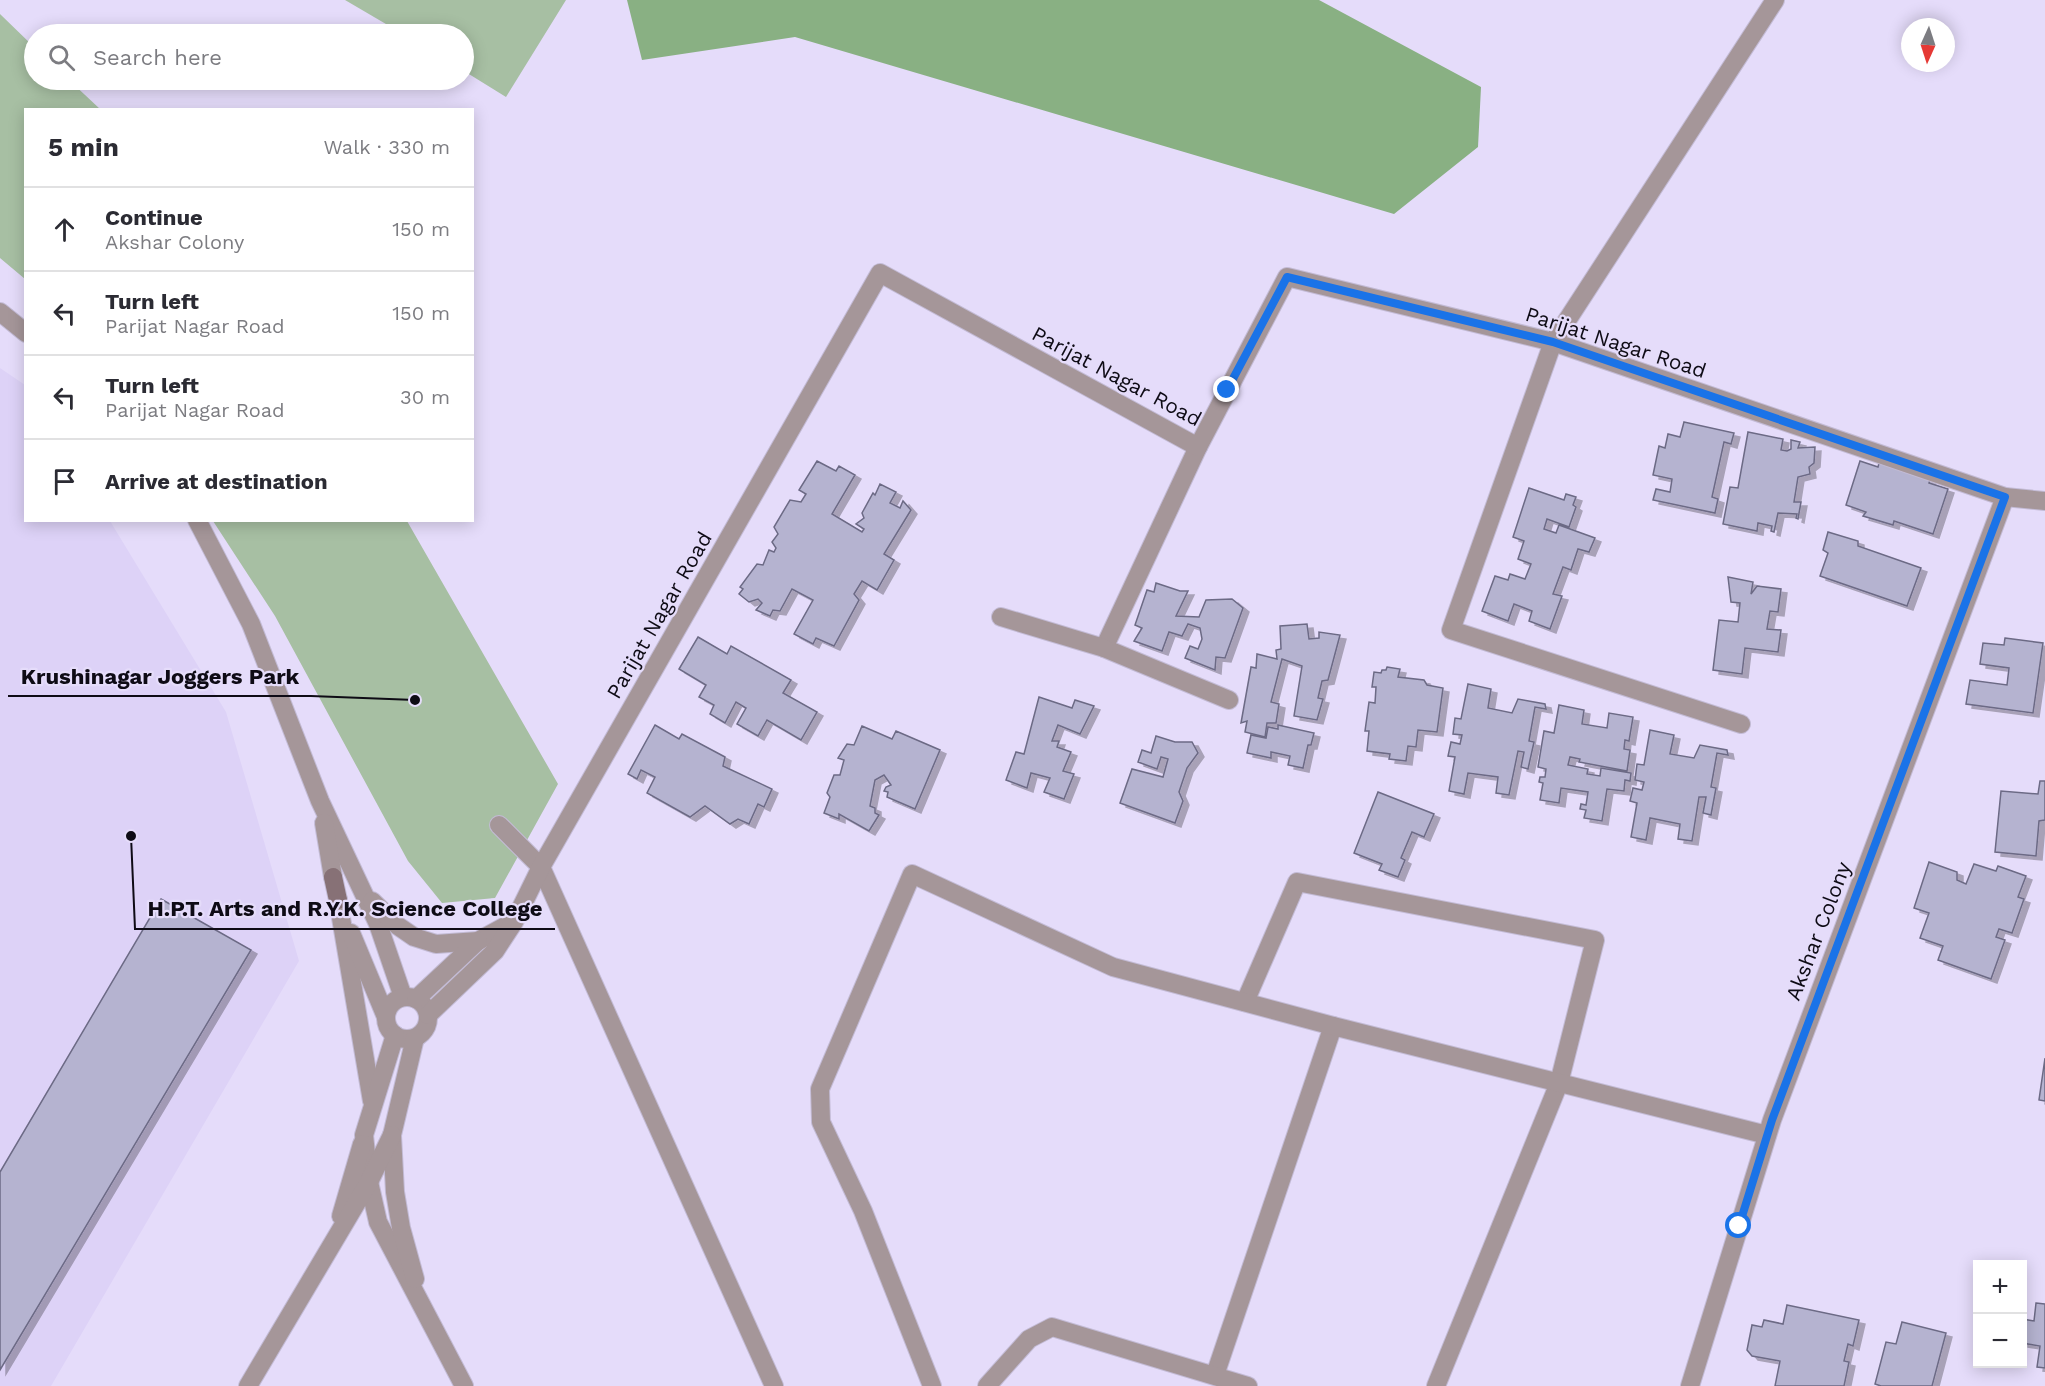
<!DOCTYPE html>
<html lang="en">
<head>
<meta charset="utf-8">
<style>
  :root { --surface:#fff; --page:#f2f2f3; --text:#2b2b33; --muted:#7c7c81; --line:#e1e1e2 }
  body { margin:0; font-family:"Work Sans",sans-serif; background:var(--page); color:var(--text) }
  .controls { position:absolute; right:18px; bottom:18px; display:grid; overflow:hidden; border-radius:0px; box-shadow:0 3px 15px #0003 }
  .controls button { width:54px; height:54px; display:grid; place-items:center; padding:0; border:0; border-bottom:2px solid var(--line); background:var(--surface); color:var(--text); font:30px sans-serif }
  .compass { position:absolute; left:1901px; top:18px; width:54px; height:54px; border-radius:50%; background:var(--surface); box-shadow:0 3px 15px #0003; rotate:183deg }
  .stop { position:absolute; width:18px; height:18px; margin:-14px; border:4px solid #1a73e8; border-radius:50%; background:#fff }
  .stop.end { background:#1a73e8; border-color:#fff; box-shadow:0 2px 6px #0008 }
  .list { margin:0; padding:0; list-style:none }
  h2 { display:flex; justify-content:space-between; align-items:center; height:78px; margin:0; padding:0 24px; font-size:26px }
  h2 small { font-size:20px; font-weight:400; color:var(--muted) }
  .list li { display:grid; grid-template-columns:39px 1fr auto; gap:18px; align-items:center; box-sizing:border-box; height:84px; padding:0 24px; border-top:2px solid var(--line) }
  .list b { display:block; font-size:22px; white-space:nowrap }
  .list p { margin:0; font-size:20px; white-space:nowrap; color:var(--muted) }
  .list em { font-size:20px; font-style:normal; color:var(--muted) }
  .icon { flex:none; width:33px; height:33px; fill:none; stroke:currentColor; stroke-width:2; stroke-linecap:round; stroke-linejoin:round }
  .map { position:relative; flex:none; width:2045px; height:1386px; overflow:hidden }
  .search { position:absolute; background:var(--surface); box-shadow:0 3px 15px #0003; left:24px; top:24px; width:450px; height:66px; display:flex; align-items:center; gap:15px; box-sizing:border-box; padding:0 21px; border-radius:33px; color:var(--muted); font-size:22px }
  .panel { position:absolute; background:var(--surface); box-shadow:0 3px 15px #0003; left:24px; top:108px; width:450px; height:414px; border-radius:0px }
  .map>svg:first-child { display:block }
</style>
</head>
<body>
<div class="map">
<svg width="2045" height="1386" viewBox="0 0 2045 1386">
  <defs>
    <filter id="shadow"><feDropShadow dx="6" dy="4" stdDeviation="0" flood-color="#0004"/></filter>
  </defs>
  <rect width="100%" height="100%" fill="#e5dcfa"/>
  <path fill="#ddd2f7" d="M0 368 25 385 26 520 110 521 226 712 299 961 51 1386H0Z"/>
  <g fill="#a7bfa3">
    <path d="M345 0H566L506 97 464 71V34H403Z"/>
    <path d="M0 14 34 47V80H69L100 109 26 110 25 279 0 258Z"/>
    <path d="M213 521H407L558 784 495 898 442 903 408 861 275 616Z"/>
  </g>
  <path fill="#89b083" d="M627 0H1319L1481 87 1478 147 1394 214 795 37 642 60Z"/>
  <g fill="#b5b3d0" stroke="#6c6a85" stroke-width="1.5" filter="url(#shadow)">
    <path d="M1684 422 1734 433 1731 444 1724 442 1712 497 1718 499 1715 513 1653 500 1656 489 1670 492 1672 479 1653 475 1659 446 1665 448 1668 434 1680 437Z"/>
    <path d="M1748 432 1783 439 1781 450 1787 451 1791 449V440L1800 442 1798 448 1815 447 1814 463 1809 467 1810 474 1798 477 1794 502H1801L1798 519 1796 518 1797 514 1778 513 1774 532 1771 531 1772 526 1758 523 1757 531 1723 524 1730 487 1738 488Z"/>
    <path d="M817 461 836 471 839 466 855 475 832 514 862 532 864 529 856 524 864 518 862 513 873 493 875 495 880 484 896 492 890 503 900 508 903 501 911 510 884 554 894 560 877 590 862 581 854 594 859 600 834 646 816 638 813 644 794 634 813 600 792 589 780 611 773 610 770 616 756 610 762 603 758 599 749 602 739 594 743 589 740 587 757 564 763 565 769 550 774 552 776 548 772 542 778 534 774 527 790 500 801 502 806 494 799 490Z"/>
    <path d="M1860 461 1878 467 1879 463 1930 480 1929 483 1948 489 1933 534 1894 521 1893 525 1863 516 1866 512 1846 505Z"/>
    <path d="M1529 488 1564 500 1566 494 1576 497 1573 505 1576 507 1569 527 1547 519 1544 529 1556 533 1559 525 1595 538 1589 552 1578 549 1571 570 1563 567 1553 594 1562 596 1550 629 1529 621 1532 611 1514 604 1508 621 1482 611 1495 576 1508 580 1510 574 1525 579 1531 564 1518 559 1524 541 1513 537Z"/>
    <path d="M1828 532 1858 541V546L1921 568 1907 606 1820 576 1828 553 1823 550Z"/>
    <path d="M1728 577 1753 582 1751 594 1757 586 1781 589 1778 612 1770 611 1767 629 1781 630 1778 652 1745 648 1742 674 1713 670 1719 620 1738 622 1740 603 1731 602Z"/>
    <path d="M1156 583 1180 591H1188L1176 616 1199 617 1206 600 1232 599 1243 608 1225 658 1216 657 1215 670 1185 658 1190 646 1198 649 1202 639 1200 628 1188 624 1182 636 1169 632 1162 651 1134 641 1142 628 1135 625 1147 590 1154 592Z"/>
    <path d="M1307 624 1309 639 1319 638V632L1340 635 1328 680 1322 681 1318 698 1323 699 1317 720 1294 716 1302 666 1282 659 1271 702 1279 704 1276 723H1267L1265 737 1245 732 1247 721 1241 723 1251 667 1256 668 1257 654 1277 659 1276 650 1281 649 1280 626Z"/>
    <path d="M698 637 727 654 731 646 791 680 783 693 817 712 801 740 767 720 758 736 737 724 746 708 736 702 725 723 710 714 714 705 699 697 706 685 679 669Z"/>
    <path d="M2005 638 2043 643 2033 713 1966 704 1970 680 2007 685 2009 668 1980 664 1983 643 2004 645Z"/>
    <path d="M1387 667 1400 669 1398 677 1424 680 1427 685 1443 688 1437 732 1418 730 1416 747 1408 746 1406 761 1389 759 1390 754 1367 751 1369 731H1365L1369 702 1375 703 1376 687H1372L1374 672 1381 673 1382 670H1386Z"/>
    <path d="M1468 684 1491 689 1488 708 1512 713 1518 699 1545 704 1546 709 1535 707 1529 741 1534 742 1528 769 1521 767 1524 752 1518 751 1509 795 1496 793 1498 777 1468 773 1464 794 1449 791 1455 757 1448 756 1451 742 1460 744 1462 735 1453 734 1455 718 1461 719Z"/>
    <path d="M1039 697 1072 708 1075 700 1094 706 1080 734 1058 725 1052 741H1059L1057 747 1071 752 1063 771 1074 774 1064 799 1044 792 1050 778 1031 773 1027 788 1006 780 1016 752 1024 754Z"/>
    <path d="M1559 705 1584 710 1582 724 1607 728 1609 713 1633 717 1629 741 1625 740 1624 749 1630 750 1627 771 1579 762 1580 759 1570 757 1568 765 1588 769 1587 774 1600 776 1601 768 1631 773 1630 781 1625 780 1624 791 1607 789 1602 821 1584 818 1586 810 1580 809 1581 804 1586 805 1588 792 1561 788 1559 803 1540 800 1543 783 1539 782 1540 777H1545L1546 769 1538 767 1544 731 1554 733Z"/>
    <path d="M655 725 679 739 682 734 725 757 723 766 772 789 764 807 758 804 749 824 738 819 730 824 705 806 690 817 647 793 655 777 641 770 637 779 628 774Z"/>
    <path d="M1278 725 1314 733 1311 745H1308L1303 768 1288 765 1290 756 1271 752V758L1247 753 1251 735 1266 738 1268 727 1278 729Z"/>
    <path d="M862 726 892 739 896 731 940 750 915 809 887 797 888 792 884 791 886 787 891 785 884 775 875 780 870 806 875 808V813L879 815 869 831 839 814V819L824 813 830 797 827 793 834 775H840L844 760 838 758 847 744 854 745Z"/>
    <path d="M1650 730 1674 735 1670 754 1694 758 1700 745 1727 750 1728 755 1717 753 1711 787 1716 788 1711 815 1703 813 1706 797H1699L1692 841 1678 839 1680 824 1650 818 1646 840 1631 837 1637 803 1630 801 1633 788 1642 790 1644 782 1635 780 1637 764 1644 765Z"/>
    <path d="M1156 736 1175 742H1192L1198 753 1187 768 1179 792 1183 801 1175 823 1120 803 1132 769 1163 777 1168 759 1161 757 1157 769 1138 762 1142 750 1151 753Z"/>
    <path d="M2040 781H2045V820L2039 821 2036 856 1995 852 2001 791 2038 794Z"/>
    <path d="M1378 792 1434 814 1424 837 1412 832 1401 858 1405 860 1398 877 1379 870 1382 864 1354 853Z"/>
    <path d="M1929 862 1957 872V880L1966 884 1974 864 1996 871 1998 866 2026 876 2018 897 2024 899 2012 933 1999 929 1996 937 2005 940 1991 979 1938 960 1943 946 1920 938 1929 913 1914 908Z"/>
    <path d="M161 899 251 950 0 1370V1172Z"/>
    <path d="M2045 1058V1101L2039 1100Z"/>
    <path d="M2036 1303 2045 1304V1368L2037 1367 2040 1346 2022 1343V1319L2034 1321Z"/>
    <path d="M1787 1305 1859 1320 1853 1346 1848 1344 1844 1361 1849 1362 1844 1386H1775L1780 1361 1752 1356 1747 1350 1752 1325 1762 1327 1764 1320 1783 1324Z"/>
    <path d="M1902 1322 1946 1333 1932 1386H1881L1875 1384 1886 1342 1896 1344Z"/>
  </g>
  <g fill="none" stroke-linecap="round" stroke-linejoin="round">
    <g stroke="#c3bbd5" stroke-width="20">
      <path id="pedestrian" d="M499 825 541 867"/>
    </g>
    <g stroke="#c3bbd5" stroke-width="20">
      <g id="minor">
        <path d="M1198 447 1104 648 1229 700"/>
        <path d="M1001 617 1104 648"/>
        <path d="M1741 724 1451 630 1553 342 1775 0"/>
        <path d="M541 867 774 1386"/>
        <path d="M1245 1002 1297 882 1595 940 1559 1083 1436 1386"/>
        <path d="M1215 1375 1333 1026"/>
        <path d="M932 1386 863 1211 821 1122 820 1089 912 874 1113 967 1333 1026 1767 1135"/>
        <path d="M987 1386 1029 1339 1052 1327 1248 1386"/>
        <path d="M1690 1386 1772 1120 2005 497"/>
      </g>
    </g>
    <g stroke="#c3bbd5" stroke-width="20">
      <g id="tertiary">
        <path d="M0 312 26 333"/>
        <path d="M197 520 251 624 320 801 378 924 403 997"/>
        <path d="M324 823 333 877"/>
        <path d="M338 900 372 1101"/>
        <path d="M372 901 398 926 414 937 436 944 478 941 511 923"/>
        <path d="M351 933 386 1017"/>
        <circle cx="407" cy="1018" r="21"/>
        <path d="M416 999 478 941"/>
        <path d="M428 1015 495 951 514 922 541 867 880 273 1198 447 1287 277 1553 342 2005 497 2045 501"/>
        <path d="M395 1035 364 1135 369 1182 378 1222 464 1386"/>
        <path d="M341 1216 362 1144"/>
        <path d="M415 1279 401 1228 395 1192 392 1135 415 1038"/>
        <path d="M248 1386 369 1182 392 1135"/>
      </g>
    </g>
    <g stroke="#c3bbd5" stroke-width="20">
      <path id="secondary" d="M333 877 338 900"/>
    </g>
    <use href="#pedestrian" stroke="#a59699" stroke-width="18"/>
    <use href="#minor" stroke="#a59699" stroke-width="18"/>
    <use href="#tertiary" stroke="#a59699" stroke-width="18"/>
    <use href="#secondary" stroke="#877176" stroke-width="18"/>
  </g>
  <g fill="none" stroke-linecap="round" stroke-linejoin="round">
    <path stroke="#1a73e8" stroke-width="8" d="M1227 390 1287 277 1553 342 2005 497 1772 1120 1739 1226"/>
  </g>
  <g text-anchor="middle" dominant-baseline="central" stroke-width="4.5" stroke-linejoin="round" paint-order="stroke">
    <g font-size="21" fill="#0e0b15" stroke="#e5dcfa">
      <text transform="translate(1616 342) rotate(18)">Parijat Nagar Road</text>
      <text transform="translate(1117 376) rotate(28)">Parijat Nagar Road</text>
      <text transform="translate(659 615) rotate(-60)">Parijat Nagar Road</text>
      <text transform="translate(1818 931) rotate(-69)">Akshar Colony</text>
    </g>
  </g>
  <path fill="none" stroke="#0e0b15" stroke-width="2" d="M415 700L311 696H8M131 836L135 929H555"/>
  <g fill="#0e0b15" stroke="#e5dcfa" stroke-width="2">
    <circle cx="415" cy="700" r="6"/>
    <circle cx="131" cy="836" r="6"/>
  </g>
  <g font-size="22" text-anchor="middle" font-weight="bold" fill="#0e0b15" stroke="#e5dcfa" stroke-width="4.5" stroke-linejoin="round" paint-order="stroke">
    <text x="160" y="684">Krushinagar Joggers Park</text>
    <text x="345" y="916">H.P.T. Arts and R.Y.K. Science College</text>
  </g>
</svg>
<div class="controls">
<button>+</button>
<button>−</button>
</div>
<svg class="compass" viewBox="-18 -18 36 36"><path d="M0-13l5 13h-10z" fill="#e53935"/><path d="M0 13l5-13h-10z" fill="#7c7c81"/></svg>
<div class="stop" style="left:1739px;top:1226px"></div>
<div class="stop end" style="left:1227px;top:390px"></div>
<div class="search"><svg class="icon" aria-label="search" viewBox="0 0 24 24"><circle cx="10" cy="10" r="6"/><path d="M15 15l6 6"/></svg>Search here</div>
<section class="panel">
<h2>5 min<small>Walk · 330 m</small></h2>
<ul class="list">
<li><svg class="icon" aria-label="ahead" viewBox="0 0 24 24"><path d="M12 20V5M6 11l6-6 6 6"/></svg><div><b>Continue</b><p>Akshar Colony</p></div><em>150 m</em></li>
<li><svg class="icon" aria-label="left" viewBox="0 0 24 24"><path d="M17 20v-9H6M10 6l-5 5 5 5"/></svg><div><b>Turn left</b><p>Parijat Nagar Road</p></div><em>150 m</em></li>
<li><svg class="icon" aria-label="left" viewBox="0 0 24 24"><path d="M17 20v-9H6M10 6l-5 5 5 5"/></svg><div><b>Turn left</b><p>Parijat Nagar Road</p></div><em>30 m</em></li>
<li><svg class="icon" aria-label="arrive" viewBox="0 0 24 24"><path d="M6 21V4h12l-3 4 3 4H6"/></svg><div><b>Arrive at destination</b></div></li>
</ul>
</section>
</div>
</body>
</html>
